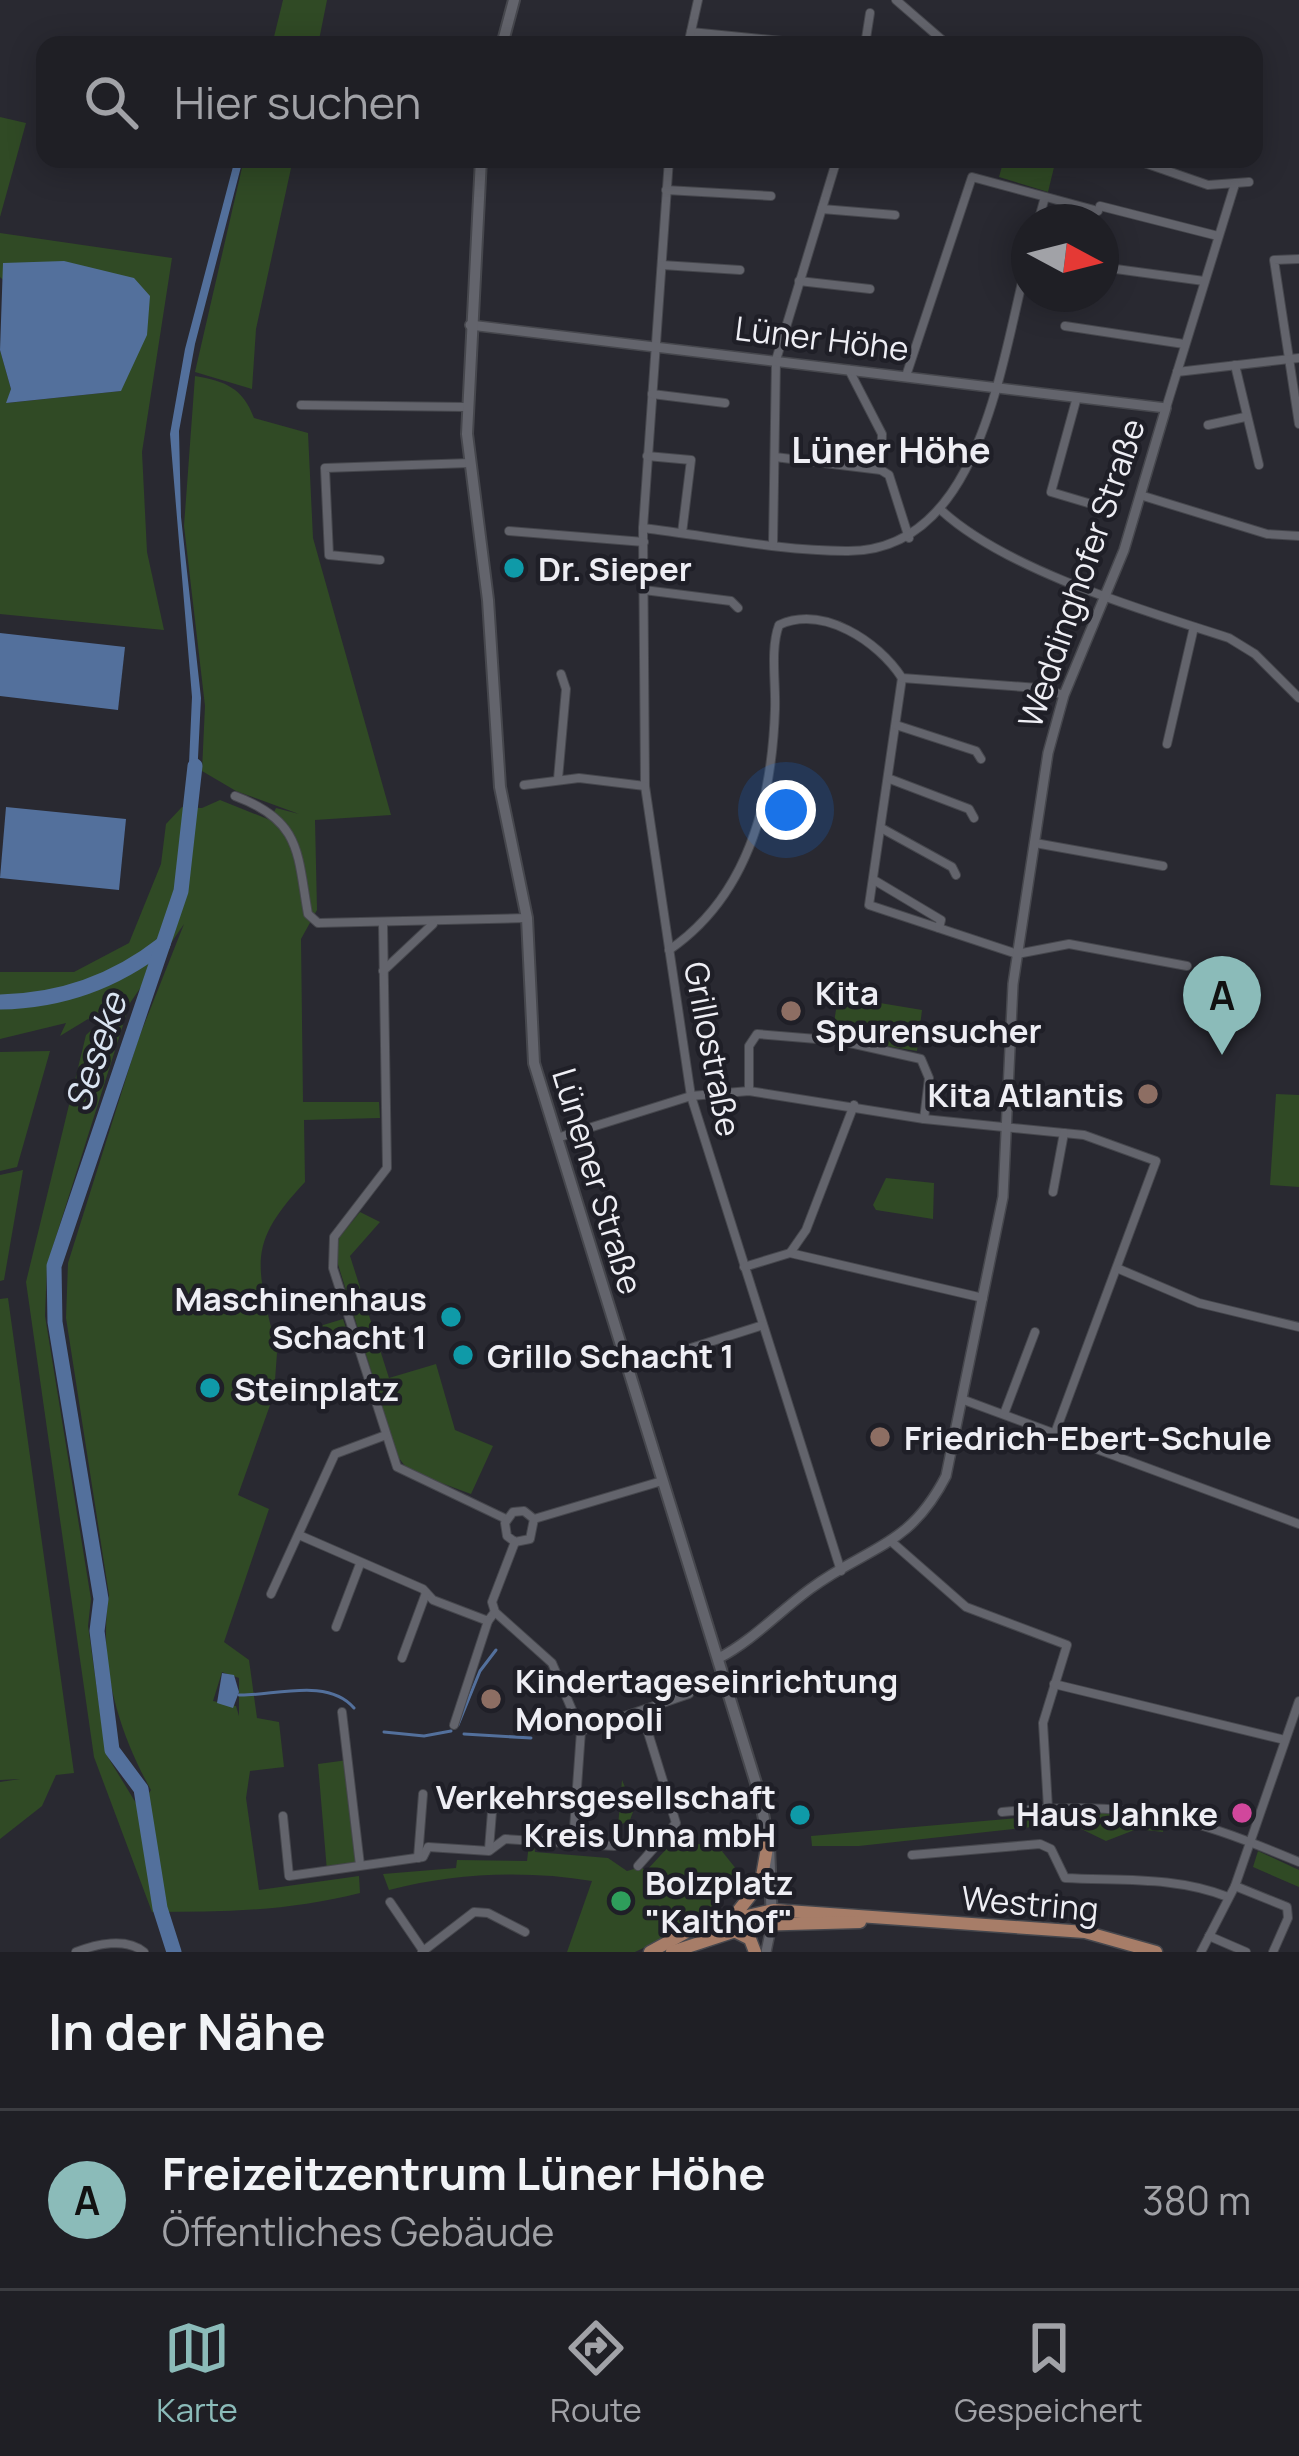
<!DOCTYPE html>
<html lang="de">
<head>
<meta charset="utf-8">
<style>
  :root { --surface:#1f1f25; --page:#2c2c32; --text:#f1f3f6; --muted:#a1a2a7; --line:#3c3d42; --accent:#8bbbb9 }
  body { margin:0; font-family:Manrope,sans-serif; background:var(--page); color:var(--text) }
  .compass { position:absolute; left:1011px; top:204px; width:108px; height:108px; border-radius:50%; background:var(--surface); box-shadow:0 6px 30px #0003; rotate:97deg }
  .you { position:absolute; left:786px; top:810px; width:42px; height:42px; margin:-30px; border:9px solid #fff; border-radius:50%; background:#1a73e8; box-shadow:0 0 0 18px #1a73e833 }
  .badge { display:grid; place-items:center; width:78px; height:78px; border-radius:50%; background:var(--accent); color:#111; font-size:39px; font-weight:700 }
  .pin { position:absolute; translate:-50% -99px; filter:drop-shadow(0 3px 6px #0008) }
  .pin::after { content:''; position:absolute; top:63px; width:42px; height:36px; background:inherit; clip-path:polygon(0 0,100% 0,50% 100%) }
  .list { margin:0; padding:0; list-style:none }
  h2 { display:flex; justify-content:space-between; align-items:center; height:156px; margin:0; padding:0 48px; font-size:51px }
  h2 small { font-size:39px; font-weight:400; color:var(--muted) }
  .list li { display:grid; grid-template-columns:78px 1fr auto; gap:36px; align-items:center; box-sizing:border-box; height:180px; padding:0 48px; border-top:3px solid var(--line) }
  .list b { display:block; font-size:45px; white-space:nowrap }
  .list p { margin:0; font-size:39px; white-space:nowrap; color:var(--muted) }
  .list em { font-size:39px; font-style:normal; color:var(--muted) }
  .icon { flex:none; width:66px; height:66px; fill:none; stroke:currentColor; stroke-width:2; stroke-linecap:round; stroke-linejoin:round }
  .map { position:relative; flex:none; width:1299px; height:1952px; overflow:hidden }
  .search { position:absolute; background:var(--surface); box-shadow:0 6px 30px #0003; left:36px; right:36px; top:36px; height:132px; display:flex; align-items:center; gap:30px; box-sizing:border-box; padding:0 42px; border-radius:24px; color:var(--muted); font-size:45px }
  .sheet { height:336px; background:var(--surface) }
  nav { display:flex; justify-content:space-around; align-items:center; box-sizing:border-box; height:168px; border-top:3px solid var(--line); background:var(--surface); font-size:33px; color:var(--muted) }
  nav a { display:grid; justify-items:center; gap:6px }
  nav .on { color:var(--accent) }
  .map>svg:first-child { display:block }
</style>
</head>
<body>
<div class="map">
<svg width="1299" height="1952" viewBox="0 0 1299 1952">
  <rect width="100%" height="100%" fill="#292931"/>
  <g fill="#304a25" fill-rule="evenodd">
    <path d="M283 0H327L318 45H272Z"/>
    <path d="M0 117 26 123 0 217Z"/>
    <path d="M244 159H293L256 329 252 389 195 372Z"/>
    <path d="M1004 159H1056L1048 192 999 177Z"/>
    <path d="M0 233 172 258 142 452 147 552 164 630 0 614V350L11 389 7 403 121 391 0 277Z"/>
    <path d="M195 376C225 381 243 388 254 418L308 433 313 538 391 815 315 820 317 910 301 939 303 1102H379L380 1118 304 1120 305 1182C248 1243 256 1262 274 1340L343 1319 347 1331 277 1353 274 1394 238 1495 269 1509 224 1642 249 1660 257 1718 279 1722 284 1767 250 1771 246 1798 259 1890 359 1876 360 1893C290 1911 224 1912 152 1912L94 1757 26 1282 86 1035 98 1024 88 1019 60 1036 66 1023 0 1039V972H74L129 943 161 864 166 824 182 807 202 808 220 800 270 820 276 808 299 814 236 791 202 771 205 706 184 526ZM184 924 138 1040 68 1263 66 1318 109 1595C98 1663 118 1731 151 1790L139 1808 106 1754 88 1626 91 1599 45 1316 47 1265 130 1003ZM222 1672 239 1678V1716L236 1706 213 1701Z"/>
    <path d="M838 996 922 1010 917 1051 832 1037Z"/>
    <path d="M50 1051 17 1167 0 1171V1052Z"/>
    <path d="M1276 1094 1299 1095V1187L1270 1185Z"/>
    <path d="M23 1170 4 1280 0 1281V1175Z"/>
    <path d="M886 1178 934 1183 933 1219 876 1210 873 1205Z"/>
    <path d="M360 1212 380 1222 350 1256 389 1378 436 1364 455 1430 493 1446 471 1494 409 1471 398 1457 336 1258 338 1239Z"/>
    <path d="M8 1298 74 1773 56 1775 42 1806 0 1839V1782L20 1779 0 1780V1299Z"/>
    <path d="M348 1760 360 1865 327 1871 318 1764Z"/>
    <path d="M622 1780 634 1809 630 1820 618 1826Z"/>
    <path d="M1098 1811 1165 1817 1163 1832 1137 1829 1106 1841 1069 1823 859 1846H812L811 1836Z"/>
    <path d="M672 1843 717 1845 749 1885 712 1906 708 1917 635 1952H567L592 1881C526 1870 454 1873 389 1890L383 1874 456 1868 457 1860 527 1861 529 1844H534L535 1852 608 1858 627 1871 641 1867 646 1871Z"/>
    <path d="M1258 1851 1299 1870V1887L1253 1867Z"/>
  </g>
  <g fill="#53709c">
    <path d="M235 159H243L195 344 179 431 181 517 201 698 197 778 196 786H188L192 697 170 434 185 349Z"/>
    <path d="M64 261 134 278 150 296 147 335 121 391 6 403 11 389 0 350 3 263Z"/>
    <path d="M0 633 125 647 118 710 0 696Z"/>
    <path d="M6 807 126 819 119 890 0 878Z"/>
    <path d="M222 1673 234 1675 239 1692 233 1708 217 1703Z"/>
  </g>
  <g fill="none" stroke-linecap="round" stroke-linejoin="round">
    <g stroke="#53709c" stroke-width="3">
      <path d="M239 1695C273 1696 328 1677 354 1708"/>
      <path d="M458 1725 480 1671 496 1650"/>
      <path d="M384 1732 424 1736 451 1731"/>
      <path d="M464 1734 531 1738"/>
    </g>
    <g stroke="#53709c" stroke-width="15">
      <path d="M0 1002C60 1001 116 981 163 944"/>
      <path d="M174 1952 160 1908 141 1789 112 1750 97 1631 101 1599 55 1322 54 1266 181 891 195 766"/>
    </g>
    <g stroke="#46474d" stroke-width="10">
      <g id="minor">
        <path d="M896 0 948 45"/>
        <path d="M691 32 813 44"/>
        <path d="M688 45 698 0"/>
        <path d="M865 45 870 13"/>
        <path d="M669 159 643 528 645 786 691 1096 841 1571"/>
        <path d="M875 159H944"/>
        <path d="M1133 159 1208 185 1249 182"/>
        <path d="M666 190 771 196"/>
        <path d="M1100 206 1218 236"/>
        <path d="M822 209 895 215"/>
        <path d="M1038 222 1045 197"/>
        <path d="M1299 259 1274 260 1299 424"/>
        <path d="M662 265 740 270"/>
        <path d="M1101 267 1204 281"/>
        <path d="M799 281 870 289"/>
        <path d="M1065 326 1184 344"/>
        <path d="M1235 365 1259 465"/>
        <path d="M849 370 882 434 881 470 889 475 909 538"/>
        <path d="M1177 372 1299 358"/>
        <path d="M906 376 972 177 1098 211"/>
        <path d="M652 394 725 403"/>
        <path d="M1077 397 1051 492 1088 503"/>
        <path d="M301 405 467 407"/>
        <path d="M1166 408 1235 184"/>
        <path d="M1208 425 1245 417"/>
        <path d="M647 456 691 460 682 533"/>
        <path d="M775 457 881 470"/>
        <path d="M1140 495 1267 534 1299 536"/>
        <path d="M942 511C1008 571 1143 610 1229 638L1255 654 1299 698"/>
        <path d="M643 528C710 536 779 551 846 551 983 553 1001 356 1029 255"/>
        <path d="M509 531 644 542"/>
        <path d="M773 544 776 360 837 159"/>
        <path d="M380 560 329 555 325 468 470 463"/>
        <path d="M644 590 731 601 738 608"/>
        <path d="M902 678 869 905 1017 954 1069 944 1187 966"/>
        <path d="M896 725 976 751 981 759"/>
        <path d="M1167 744 1194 627"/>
        <path d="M558 779 566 689 561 674"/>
        <path d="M890 779 969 809 974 818"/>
        <path d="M524 785 579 778 645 786"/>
        <path d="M235 796C302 821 297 853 308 914L318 923 527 918"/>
        <path d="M883 829 952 867 956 875"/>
        <path d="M1035 843 1163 866"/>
        <path d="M874 880 941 920 939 928"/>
        <path d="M383 924 387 1168 334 1237 333 1268 397 1467 506 1519"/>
        <path d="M669 950C748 896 772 801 775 709 776 683 770 649 779 625 823 605 878 641 902 678L1038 688 1064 695"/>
        <path d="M383 971 433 924"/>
        <path d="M749 1091V1046L757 1034 841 1041 921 1059 929 1078 924 1119"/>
        <path d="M557 1138 691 1096 749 1091 924 1119 1084 1135 1156 1161 1055 1433"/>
        <path d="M1053 1192 1064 1133"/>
        <path d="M790 1253 983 1298"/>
        <path d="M744 1267 790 1253 806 1230 854 1105"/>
        <path d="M1119 1269 1199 1303 1299 1327"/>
        <path d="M628 1368 763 1325"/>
        <path d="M964 1400 1299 1524"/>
        <path d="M1004 1414 1035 1332"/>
        <path d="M534 1519 530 1539 515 1542 507 1536 505 1523 513 1512 524 1511 534 1519 662 1481"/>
        <path d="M299 1535 423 1589 433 1600 488 1621 494 1613"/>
        <path d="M515 1542 492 1602 495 1612 552 1663 581 1731 689 1694"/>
        <path d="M893 1543 966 1607 1067 1645 1043 1723 1048 1808"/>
        <path d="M271 1594 335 1454 386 1435"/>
        <path d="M336 1627 360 1564"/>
        <path d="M402 1658 426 1593"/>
        <path d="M1054 1684 1285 1740"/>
        <path d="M342 1712 360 1865"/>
        <path d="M454 1725 488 1621"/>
        <path d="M1002 1812C1131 1801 1180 1812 1299 1862"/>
        <path d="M283 1816 289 1876 423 1857 428 1847 489 1851 505 1839 614 1846"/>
        <path d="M573 1843 581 1731"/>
        <path d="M489 1849 494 1787"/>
        <path d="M912 1855 1040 1844 1051 1849 1065 1878C1120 1881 1176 1876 1228 1897"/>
        <path d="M418 1858 423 1794"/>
        <path d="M638 1866 676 1823 642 1713"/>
        <path d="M1235 1886 1287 1907 1288 1918 1273 1952"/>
        <path d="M390 1902 422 1949"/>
        <path d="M1209 1936 1246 1952"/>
        <path d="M76 1952C96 1944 126 1937 144 1952"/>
        <path d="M422 1952 474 1912 488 1913 525 1932"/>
        <path d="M1201 1952 1235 1886 1299 1701"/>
      </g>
    </g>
    <g stroke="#46474d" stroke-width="12">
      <g id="tertiary">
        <path d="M470 325 1166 408 1124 550 1064 695 1048 753 1013 984 1003 1197 946 1476C909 1548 868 1546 810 1589 780 1611 752 1641 719 1658"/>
        <path d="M766 1952 772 1923"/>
      </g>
    </g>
    <g stroke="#46474d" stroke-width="14">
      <g id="secondary">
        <path d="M502 45 514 0"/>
        <path d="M481 159 467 434 488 600 500 787 527 918 534 1063 759 1793 769 1845 772 1923"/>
      </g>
    </g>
    <g stroke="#46474d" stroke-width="15">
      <g id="primary">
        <path d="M735 1915 761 1882 768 1842"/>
        <path d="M732 1930 750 1939 755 1952"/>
        <path d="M650 1952 692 1929 773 1910 1085 1932 1156 1952"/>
        <path d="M672 1952 754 1925 860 1922"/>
      </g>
    </g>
    <use href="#minor" stroke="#63646c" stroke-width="8"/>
    <use href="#tertiary" stroke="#63646c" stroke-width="9"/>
    <use href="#secondary" stroke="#63646c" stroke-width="10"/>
    <use href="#primary" stroke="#a77d68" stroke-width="12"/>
  </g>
  <g fill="#0f9aa8" stroke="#1f1f27" stroke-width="4.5">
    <circle cx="514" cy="568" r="12"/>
    <circle cx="451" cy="1317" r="12"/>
    <circle cx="463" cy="1355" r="12"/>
    <circle cx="210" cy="1388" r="12"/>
    <circle cx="800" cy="1815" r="12"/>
  </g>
  <g fill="#8d6e63" stroke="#1f1f27" stroke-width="4.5">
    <circle cx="791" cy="1011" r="12"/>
    <circle cx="1148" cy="1094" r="12"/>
    <circle cx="880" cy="1437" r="12"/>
    <circle cx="491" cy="1699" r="12"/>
  </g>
  <circle fill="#d1479c" stroke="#1f1f27" stroke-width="4.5" cx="1242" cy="1813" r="12"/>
  <circle fill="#2e9e5b" stroke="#1f1f27" stroke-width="4.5" cx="621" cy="1901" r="12"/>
  <g text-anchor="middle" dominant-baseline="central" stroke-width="9" stroke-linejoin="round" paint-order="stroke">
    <g font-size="33" fill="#eeeef4" stroke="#1f1f27">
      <text transform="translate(822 338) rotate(7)">Lüner Höhe</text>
      <text transform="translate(1081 573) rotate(-71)">Weddinghofer Straße</text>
      <text transform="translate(713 1049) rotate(79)">Grillostraße</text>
      <text transform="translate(598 1181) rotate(73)">Lünener Straße</text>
      <text transform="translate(1030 1903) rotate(5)">Westring</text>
    </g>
    <g font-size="33" font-weight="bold" fill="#eeeef4" stroke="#1f1f27" text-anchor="start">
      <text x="538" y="568">Dr. Sieper</text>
      <text x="815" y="992">Kita<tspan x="815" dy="38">Spurensucher</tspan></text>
      <text x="1124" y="1094" text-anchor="end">Kita Atlantis</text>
      <text x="427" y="1298" text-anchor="end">Maschinenhaus<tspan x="427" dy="38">Schacht 1</tspan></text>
      <text x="487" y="1355">Grillo Schacht 1</text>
      <text x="234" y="1388">Steinplatz</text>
      <text x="904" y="1437">Friedrich-Ebert-Schule</text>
      <text x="515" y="1680">Kindertageseinrichtung<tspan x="515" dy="38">Monopoli</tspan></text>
      <text x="776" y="1796" text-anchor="end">Verkehrsgesellschaft<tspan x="776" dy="38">Kreis Unna mbH</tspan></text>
      <text x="1218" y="1813" text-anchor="end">Haus Jahnke</text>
      <text x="645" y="1882">Bolzplatz<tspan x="645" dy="38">"Kalthof"</tspan></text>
    </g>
    <g font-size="36" font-weight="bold" fill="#eeeef4" stroke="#1f1f27">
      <text x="891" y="449">Lüner Höhe</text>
    </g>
    <g font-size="36" font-style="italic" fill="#dae4f2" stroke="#1f1f27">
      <text transform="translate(95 1052) rotate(-71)">Seseke</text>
    </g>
  </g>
</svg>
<svg class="compass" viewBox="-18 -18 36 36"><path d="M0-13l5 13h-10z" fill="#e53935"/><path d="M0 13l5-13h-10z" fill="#a1a2a7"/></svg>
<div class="you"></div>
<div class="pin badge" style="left:1222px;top:1055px">A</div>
<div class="search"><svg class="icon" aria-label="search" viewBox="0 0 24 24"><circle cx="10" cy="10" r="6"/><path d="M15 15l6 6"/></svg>Hier suchen</div>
</div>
<section class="sheet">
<h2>In der Nähe<small></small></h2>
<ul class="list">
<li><span class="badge">A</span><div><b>Freizeitzentrum Lüner Höhe</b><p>Öffentliches Gebäude</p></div><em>380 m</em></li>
</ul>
</section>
<nav>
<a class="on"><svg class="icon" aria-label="map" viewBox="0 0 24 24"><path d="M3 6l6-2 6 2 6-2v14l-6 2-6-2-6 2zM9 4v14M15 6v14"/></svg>Karte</a>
<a><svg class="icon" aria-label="directions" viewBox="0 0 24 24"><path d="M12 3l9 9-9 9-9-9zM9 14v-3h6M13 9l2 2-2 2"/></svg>Route</a>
<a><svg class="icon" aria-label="saved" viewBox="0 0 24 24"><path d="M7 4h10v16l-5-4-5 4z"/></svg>Gespeichert</a>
</nav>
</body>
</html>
